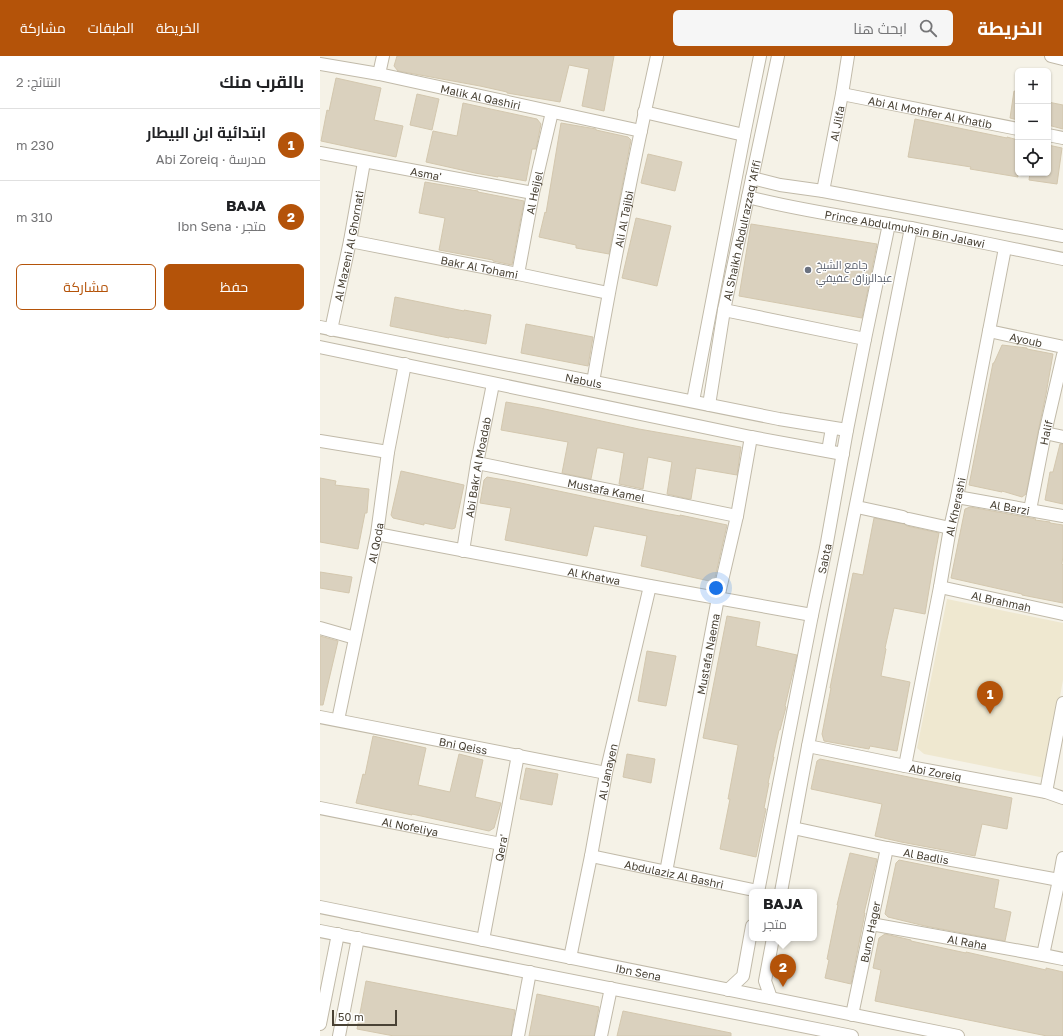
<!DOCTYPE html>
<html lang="ar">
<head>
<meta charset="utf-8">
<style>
  :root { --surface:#fff; --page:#f6f6f6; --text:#202124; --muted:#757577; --line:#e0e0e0; --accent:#b45309 }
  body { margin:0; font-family:"Golos Text",Cairo,sans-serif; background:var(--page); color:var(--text); direction:rtl }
  .controls { position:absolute; right:12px; top:12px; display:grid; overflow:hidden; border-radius:6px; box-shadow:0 1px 3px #0004 }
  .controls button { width:36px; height:36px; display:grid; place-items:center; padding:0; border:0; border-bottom:1px solid var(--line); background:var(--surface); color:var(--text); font:20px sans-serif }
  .scale { position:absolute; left:12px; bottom:10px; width:65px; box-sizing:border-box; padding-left:4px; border:2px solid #494235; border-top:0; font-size:11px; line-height:14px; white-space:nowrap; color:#494235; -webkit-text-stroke:3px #fff; paint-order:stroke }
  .you { position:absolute; left:396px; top:532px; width:14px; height:14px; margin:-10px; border:3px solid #fff; border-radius:50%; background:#1a73e8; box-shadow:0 0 0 6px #1a73e833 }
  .badge { display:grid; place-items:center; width:26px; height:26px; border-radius:50%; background:var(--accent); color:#fff; font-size:13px; font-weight:700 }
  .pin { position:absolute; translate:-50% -33px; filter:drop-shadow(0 1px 2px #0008) }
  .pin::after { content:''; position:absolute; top:21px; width:14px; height:12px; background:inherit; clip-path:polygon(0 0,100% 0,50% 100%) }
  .popup { position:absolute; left:429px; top:833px; width:68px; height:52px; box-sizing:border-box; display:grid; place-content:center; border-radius:6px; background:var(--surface); filter:drop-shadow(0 1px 3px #0005); font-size:13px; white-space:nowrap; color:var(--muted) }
  .popup b { font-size:15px; color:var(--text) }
  .popup::after { content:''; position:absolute; left:50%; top:100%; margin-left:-8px; border:8px solid transparent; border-top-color:var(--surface) }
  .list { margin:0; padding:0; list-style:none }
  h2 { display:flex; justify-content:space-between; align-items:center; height:52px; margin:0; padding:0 16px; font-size:17px }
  h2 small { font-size:13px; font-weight:400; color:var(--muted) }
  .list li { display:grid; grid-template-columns:26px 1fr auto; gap:12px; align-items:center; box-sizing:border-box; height:72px; padding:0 16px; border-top:1px solid var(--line) }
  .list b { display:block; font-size:15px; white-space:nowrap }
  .list p { margin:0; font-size:13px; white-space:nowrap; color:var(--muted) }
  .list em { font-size:13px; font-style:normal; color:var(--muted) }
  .actions { display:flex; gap:8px; padding:12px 16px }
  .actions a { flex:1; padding:9px 0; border:1px solid var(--accent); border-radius:6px; text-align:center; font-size:14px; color:var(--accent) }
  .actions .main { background:var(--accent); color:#fff }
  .icon { flex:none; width:22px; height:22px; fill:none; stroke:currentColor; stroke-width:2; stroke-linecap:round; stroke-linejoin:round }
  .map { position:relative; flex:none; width:743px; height:980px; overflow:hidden; direction:ltr }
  header { display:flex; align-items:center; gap:24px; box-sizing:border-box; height:56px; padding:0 20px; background:var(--accent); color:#fff }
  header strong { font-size:19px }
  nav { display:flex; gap:22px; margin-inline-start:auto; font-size:14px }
  .search { width:280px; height:36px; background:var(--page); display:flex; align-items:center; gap:10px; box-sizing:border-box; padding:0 14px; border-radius:6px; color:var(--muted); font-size:15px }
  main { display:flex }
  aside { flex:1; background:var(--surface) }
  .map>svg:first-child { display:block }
</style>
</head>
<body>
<header>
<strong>الخريطة</strong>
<div class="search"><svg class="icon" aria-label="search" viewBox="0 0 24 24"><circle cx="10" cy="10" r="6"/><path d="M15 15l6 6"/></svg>ابحث هنا</div>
<nav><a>الخريطة</a><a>الطبقات</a><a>مشاركة</a></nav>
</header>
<main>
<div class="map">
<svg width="743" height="980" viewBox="0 0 743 980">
  <rect width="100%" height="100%" fill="#f5f2e7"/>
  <path fill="#efe8d0" d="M627 543 743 567V624L725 722 604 698 597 692Z"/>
  <g fill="#dad1be" stroke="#d3c7ae">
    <path d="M77 0H294L284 55 262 50 269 13 249 9 240 46 187 37V36L160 30 78 15 74 10Z"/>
    <path d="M16 22 61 32 54 64 83 70 76 101 1 85 7 54 9 55Z"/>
    <path d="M694 35 698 36V64L690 62Z"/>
    <path d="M97 38 119 43 112 74 90 69Z"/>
    <path d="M728 46 743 49V73L728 69Z"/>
    <path d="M143 47 217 63 221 68 216 93H212L206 125 178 120V121L155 117 106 106 113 75 137 80Z"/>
    <path d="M595 63 687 82V81L698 84V121L650 113 651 111 588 101Z"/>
    <path d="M241 67 276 73V74L308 81 311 84 289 198 256 192V189L219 181 225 156 226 157Z"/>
    <path d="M728 89 742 92 737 128 709 124 710 117H728Z"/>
    <path d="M328 98 362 106 355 135 321 127Z"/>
    <path d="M105 126 158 135V136L204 145 192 209 173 205V204L119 194 125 162 99 157Z"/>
    <path d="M316 162 351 170 337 230 302 222Z"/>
    <path d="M431 168 557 188 542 262 419 240Z"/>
    <path d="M75 241 144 255V254L171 259 166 288 129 281V282L70 270Z"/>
    <path d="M206 268 273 281 268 310 201 297Z"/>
    <path d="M682 289 707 292V293L733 298 726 338 718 376 706 438 702 441 682 435V436L649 429 673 307H674Z"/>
    <path d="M186 346 220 352 319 373 421 391 417 419 376 412 371 443H369L347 438 352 406 328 401 323 433 299 428 304 397 280 392H277L271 423 242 417 248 386 181 374Z"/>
    <path d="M740 388H743V448L725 444 730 416H733Z"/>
    <path d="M81 415 144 429 135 472 132 473 104 467V469L73 462 71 459Z"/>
    <path d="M167 421 196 426 333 455 360 460V459L407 469 394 526 321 510 327 480 274 470 267 500 185 484 191 452 160 447 164 424Z"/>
    <path d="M0 422 16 425 15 429 49 433 47 457H45L38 493 0 486Z"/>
    <path d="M650 451 716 463 715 464 730 466V467L743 469V499L742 508 743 509V547L702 539V538L631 522 645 453Z"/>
    <path d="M554 462 584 468 587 470 619 477 614 504 605 558 574 552 565 592 566 593 561 620 590 626 577 695 550 690 549 693 504 685 502 678 511 632H510L533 517 543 519Z"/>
    <path d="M0 516 32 521 29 537 0 532Z"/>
    <path d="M407 560 440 566 436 590 477 599 465 650 466 651 460 674H459L453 701H454L448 727H449L444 752 446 753 436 801 400 793 410 743H408L418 690V689L383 682Z"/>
    <path d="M0 580 18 585 3 649H0Z"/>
    <path d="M327 595 356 600 346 650 318 645Z"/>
    <path d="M53 680 106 692 98 729 130 736 139 698 163 704 155 741 181 747 174 772 169 775 92 758V759L36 747 43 718 45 719Z"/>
    <path d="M307 698 335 703 331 727 303 721Z"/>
    <path d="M500 703 692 742 687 773 662 768 655 800 581 786 555 780 562 748 491 733 497 705Z"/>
    <path d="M206 712 238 718 232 749 200 743Z"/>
    <path d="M530 797 557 803 544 857H545L531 928 505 922 509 904 507 903 518 849H517Z"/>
    <path d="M579 804 679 824 674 852 691 856 685 885 605 870 568 861 565 858 576 807Z"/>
    <path d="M565 878 591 884V885L646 897V896L726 914V912L743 916V980H727L555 945 561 914 553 912 559 882Z"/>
    <path d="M46 925 195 954 191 980H74L37 973Z"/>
    <path d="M217 938 279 951 274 980H209Z"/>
    <path d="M303 955 411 977V980H297Z"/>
  </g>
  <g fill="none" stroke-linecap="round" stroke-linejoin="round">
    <g stroke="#c1baa9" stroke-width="14">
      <g id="minor">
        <path d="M731 0 743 3"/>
        <path id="s1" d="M0 8 59 18 321 75"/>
        <path d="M59 18 63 0"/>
        <path id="s2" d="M522 38 698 73"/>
        <path d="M324 56 424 79"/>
        <path d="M728 79 743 82"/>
        <path id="s3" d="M0 97 213 137"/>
        <path d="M432 122 460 129 503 135 743 180"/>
        <path id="s4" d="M503 135 522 38 528 0"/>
        <path id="s5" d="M428 141C481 155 537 162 591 172 642 182 692 193 743 203"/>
        <path id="s6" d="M30 185 198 218 288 237"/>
        <path id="s7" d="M198 218 213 137 232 56"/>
        <path d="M404 254 545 283"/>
        <path id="s8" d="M0 271 459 363 527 374"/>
        <path id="s9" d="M11 274 30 185 44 106"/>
        <path id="s10" d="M669 275 743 291"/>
        <path d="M0 291 431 381 523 398"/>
        <path id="s11" d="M273 326C292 217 313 108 337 0"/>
        <path d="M373 345 424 79 440 0"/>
        <path id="s12" d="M389 349 404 254 458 0"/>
        <path d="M725 377 743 381"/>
        <path d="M0 385 68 396"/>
        <path d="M508 395 512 372"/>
        <path id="s13" d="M157 407 417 460"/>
        <path id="s14" d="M637 441 743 460"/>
        <path d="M537 451 583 461"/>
        <path id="s15" d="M710 454 725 377 743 299"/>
        <path d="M589 463 630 472"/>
        <path id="s16" d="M57 478 330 530 492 559"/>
        <path id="s17" d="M143 495 157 407 173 328"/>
        <path id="s18" d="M620 531 743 558"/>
        <path d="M0 572 35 582"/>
        <path id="s19" d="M0 661 286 717"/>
        <path id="s20" d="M18 664 57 478 68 396 85 308"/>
        <path id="s21" d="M488 690 585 710 726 736 743 742"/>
        <path id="s22" d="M585 710 620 531 630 472 637 441 685 192"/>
        <path d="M726 736 743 647"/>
        <path id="s23" d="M0 752 181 788"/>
        <path id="s24" d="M473 772 567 792 739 824"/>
        <path id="s25" d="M271 800 438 835"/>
        <path id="s26" d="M346 816 398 542 417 460 431 381"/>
        <path id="s27" d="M438 836 492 559 506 492 527 374 545 283 569 168"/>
        <path d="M461 836 488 690 591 172"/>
        <path id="s28" d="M0 851 638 980"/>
        <path id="s29" d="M551 868 723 899 743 903"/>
        <path d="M0 875 532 980"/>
        <path id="s30" d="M163 884 198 699"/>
        <path d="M723 899 739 824 743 802"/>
        <path id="s31" d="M250 902 271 800 286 717 330 530"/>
        <path d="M408 934 423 920 432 870"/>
        <path d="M451 942 445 925 453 882"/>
        <path id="s32" d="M532 959 567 792"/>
        <path d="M0 968 18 878"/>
        <path d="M19 980 38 882"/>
        <path d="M198 980 210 916"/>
        <path d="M281 980 291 932"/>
      </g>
    </g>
    <use href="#minor" stroke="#fff" stroke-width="12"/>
  </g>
  <circle fill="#6b7280" stroke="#fff" stroke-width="1.5" cx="488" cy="214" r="4"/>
  <g text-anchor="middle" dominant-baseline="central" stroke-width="3" stroke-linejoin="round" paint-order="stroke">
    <g font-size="11" fill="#494235" stroke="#fff">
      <text stroke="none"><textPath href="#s1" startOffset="164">Malik Al Qashiri</textPath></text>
      <text stroke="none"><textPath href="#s2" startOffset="90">Abi Al Mothfer Al Khatib</textPath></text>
      <text stroke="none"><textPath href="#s4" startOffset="69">Al Jilfa</textPath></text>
      <text stroke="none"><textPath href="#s3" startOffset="108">Asma'</textPath></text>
      <text stroke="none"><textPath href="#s7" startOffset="83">Al Heijel</textPath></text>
      <text stroke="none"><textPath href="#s11" startOffset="166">Ali Al Tajibi</textPath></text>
      <text stroke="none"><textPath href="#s5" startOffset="160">Prince Abdulmuhsin Bin Jalawi</textPath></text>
      <text stroke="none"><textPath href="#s12" startOffset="178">Al Shaikh Abdulrazzaq 'Afifi</textPath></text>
      <text stroke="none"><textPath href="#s9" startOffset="86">Al Mazeni Al Ghornati</textPath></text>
      <text stroke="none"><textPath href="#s6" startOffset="132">Bakr Al Tohami</textPath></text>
      <text stroke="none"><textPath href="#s10" startOffset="38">Ayoub</textPath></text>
      <text stroke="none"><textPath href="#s8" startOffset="269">Nabuls</textPath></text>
      <text stroke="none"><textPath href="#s15" startOffset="79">Halif</textPath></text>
      <text stroke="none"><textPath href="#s17" startOffset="85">Abi Bakr Al Moadab</textPath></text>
      <text stroke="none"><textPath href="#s13" startOffset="132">Mustafa Kamel</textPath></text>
      <text stroke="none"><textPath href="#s14" startOffset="54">Al Barzi</textPath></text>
      <text stroke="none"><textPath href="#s22" startOffset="264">Al Kherashi</textPath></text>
      <text stroke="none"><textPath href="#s20" startOffset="181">Al Qoda</textPath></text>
      <text stroke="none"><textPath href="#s27" startOffset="340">Sabta</textPath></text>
      <text stroke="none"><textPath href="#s16" startOffset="221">Al Khatwa</textPath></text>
      <text stroke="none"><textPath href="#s18" startOffset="63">Al Brahmah</textPath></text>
      <text stroke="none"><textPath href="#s26" startOffset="222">Mustafa Naema</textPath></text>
      <text stroke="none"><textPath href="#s19" startOffset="146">Bni Qeiss</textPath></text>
      <text stroke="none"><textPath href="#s31" startOffset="190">Al Janayen</textPath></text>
      <text stroke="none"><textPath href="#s21" startOffset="130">Abi Zoreiq</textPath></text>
      <text stroke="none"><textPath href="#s23" startOffset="92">Al Nofeliya</textPath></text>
      <text stroke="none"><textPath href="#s30" startOffset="94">Qera'</textPath></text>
      <text stroke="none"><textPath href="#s24" startOffset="136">Al Badlis</textPath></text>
      <text stroke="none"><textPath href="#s25" startOffset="85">Abdulaziz Al Bashri</textPath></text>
      <text stroke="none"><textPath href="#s32" startOffset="85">Buno Hager</textPath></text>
      <text stroke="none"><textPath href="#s29" startOffset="98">Al Raha</textPath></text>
      <text stroke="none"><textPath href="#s28" startOffset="325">Ibn Sena</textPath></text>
    </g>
    <g font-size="11" fill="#5b616d" stroke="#fff" text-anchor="start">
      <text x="496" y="208">جامع الشيخ<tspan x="496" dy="13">عبدالرزاق عفيفي</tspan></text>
    </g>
  </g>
</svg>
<div class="controls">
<button>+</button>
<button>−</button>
<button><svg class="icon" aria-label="locate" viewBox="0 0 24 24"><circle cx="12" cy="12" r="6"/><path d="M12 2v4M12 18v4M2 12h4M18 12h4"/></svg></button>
</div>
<div class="scale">50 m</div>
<div class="you"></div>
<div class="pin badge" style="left:670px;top:658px">1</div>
<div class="pin badge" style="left:463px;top:931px">2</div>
<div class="popup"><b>BAJA</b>متجر</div>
</div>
<aside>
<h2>بالقرب منك<small>النتائج: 2</small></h2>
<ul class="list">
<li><span class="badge">1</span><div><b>ابتدائية ابن البيطار</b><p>مدرسة · Abi Zoreiq</p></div><em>230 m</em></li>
<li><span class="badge">2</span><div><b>BAJA</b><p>متجر · Ibn Sena</p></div><em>310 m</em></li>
</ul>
<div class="actions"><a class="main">حفظ</a><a>مشاركة</a></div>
</aside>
</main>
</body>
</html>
